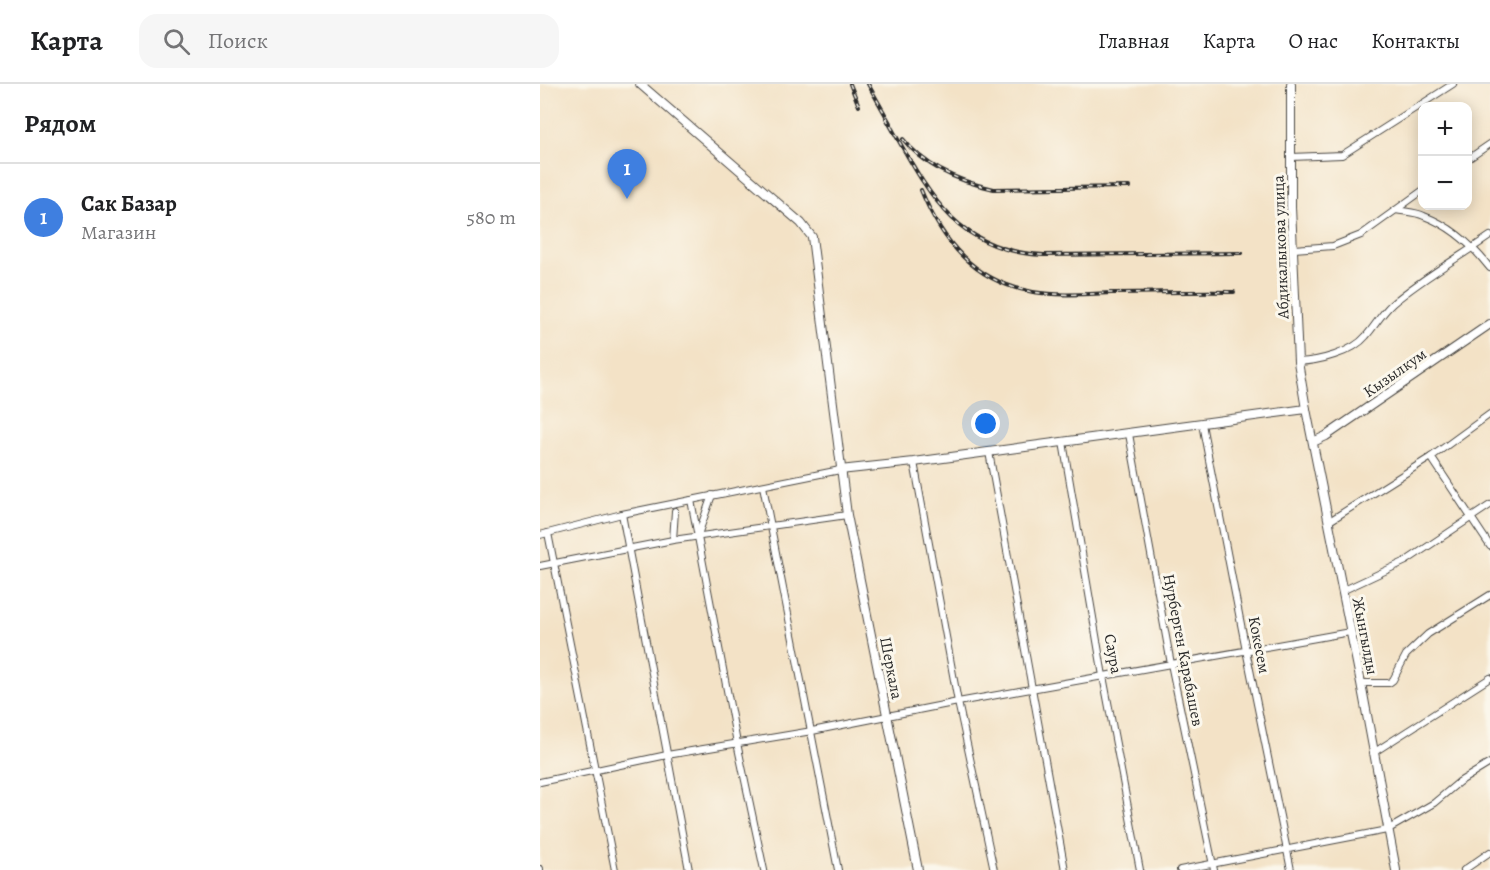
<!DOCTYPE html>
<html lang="ru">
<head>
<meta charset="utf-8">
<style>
  :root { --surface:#fff; --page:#f6f6f6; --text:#202124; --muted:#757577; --line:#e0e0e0; --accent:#111827 }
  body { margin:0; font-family:Alegreya,serif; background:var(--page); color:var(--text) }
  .controls { position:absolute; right:18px; top:18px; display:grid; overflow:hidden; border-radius:12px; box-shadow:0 3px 15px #0003 }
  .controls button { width:54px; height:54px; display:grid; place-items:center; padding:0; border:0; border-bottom:2px solid var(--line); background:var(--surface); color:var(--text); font:30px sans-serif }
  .you { position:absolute; left:446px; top:340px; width:21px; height:21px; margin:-15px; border:4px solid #fff; border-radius:50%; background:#1a73e8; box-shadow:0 0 0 9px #1a73e833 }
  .badge { display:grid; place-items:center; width:39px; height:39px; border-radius:50%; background:var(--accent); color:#fff; font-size:20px; font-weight:700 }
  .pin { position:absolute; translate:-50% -50px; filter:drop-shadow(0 2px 3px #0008) }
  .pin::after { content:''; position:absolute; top:32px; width:21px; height:18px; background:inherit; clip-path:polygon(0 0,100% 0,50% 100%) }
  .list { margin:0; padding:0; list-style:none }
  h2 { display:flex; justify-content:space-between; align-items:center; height:78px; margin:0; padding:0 24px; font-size:26px }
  h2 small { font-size:20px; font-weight:400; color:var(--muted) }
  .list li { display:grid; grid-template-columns:39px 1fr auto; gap:18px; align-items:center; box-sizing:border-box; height:108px; padding:0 24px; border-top:2px solid var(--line) }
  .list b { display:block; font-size:22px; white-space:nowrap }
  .list p { margin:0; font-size:20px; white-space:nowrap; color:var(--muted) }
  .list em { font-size:20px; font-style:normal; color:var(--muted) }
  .icon { flex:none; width:33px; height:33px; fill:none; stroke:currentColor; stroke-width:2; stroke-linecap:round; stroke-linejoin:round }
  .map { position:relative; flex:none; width:950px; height:786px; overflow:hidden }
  header { display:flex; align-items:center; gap:36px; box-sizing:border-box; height:84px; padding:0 30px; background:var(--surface); border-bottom:2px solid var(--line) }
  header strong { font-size:28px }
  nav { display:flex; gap:33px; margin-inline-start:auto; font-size:21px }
  .search { width:420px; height:54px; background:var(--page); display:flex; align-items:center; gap:15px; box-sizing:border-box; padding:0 21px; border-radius:18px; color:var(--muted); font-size:22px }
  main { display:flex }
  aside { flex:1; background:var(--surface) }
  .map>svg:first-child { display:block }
</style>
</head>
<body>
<header>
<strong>Карта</strong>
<div class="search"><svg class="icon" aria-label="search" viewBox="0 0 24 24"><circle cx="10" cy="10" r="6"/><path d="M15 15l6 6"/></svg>Поиск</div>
<nav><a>Главная</a><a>Карта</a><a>О нас</a><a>Контакты</a></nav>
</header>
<main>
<aside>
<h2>Рядом<small></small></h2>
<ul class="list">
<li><span class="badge" style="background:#3f7fe0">1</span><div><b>Сак Базар</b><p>Магазин</p></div><em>580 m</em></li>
</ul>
</aside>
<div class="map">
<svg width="950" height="786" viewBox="0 0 950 786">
  <rect width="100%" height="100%" fill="#fbf7ec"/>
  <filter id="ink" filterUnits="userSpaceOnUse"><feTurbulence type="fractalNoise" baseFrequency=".0167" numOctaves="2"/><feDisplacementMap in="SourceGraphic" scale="12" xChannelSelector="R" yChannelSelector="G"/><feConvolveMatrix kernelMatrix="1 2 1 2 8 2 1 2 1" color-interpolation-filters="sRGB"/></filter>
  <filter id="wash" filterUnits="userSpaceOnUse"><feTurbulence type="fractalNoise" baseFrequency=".008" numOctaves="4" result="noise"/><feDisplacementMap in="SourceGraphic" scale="24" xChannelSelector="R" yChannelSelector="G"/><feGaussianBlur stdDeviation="1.35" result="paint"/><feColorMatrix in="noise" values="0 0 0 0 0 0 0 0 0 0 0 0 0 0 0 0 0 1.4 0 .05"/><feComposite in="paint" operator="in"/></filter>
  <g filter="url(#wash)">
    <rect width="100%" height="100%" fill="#f3e2c6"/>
  </g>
  <g filter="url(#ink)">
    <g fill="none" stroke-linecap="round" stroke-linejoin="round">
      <g stroke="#494642" stroke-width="8">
        <g id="minor">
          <path d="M751 73 802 71 913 0"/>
          <path d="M928 75 950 60"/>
          <path d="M856 126C865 128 876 128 884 132 911 142 933 162 950 184"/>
          <path d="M754 165 793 162 821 151 882 107"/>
          <path d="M758 278C779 277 812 269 826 252 835 242 841 230 852 220 881 195 918 174 950 152"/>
          <path d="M662 340 706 566 751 786"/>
          <path d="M589 350 631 580 674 786"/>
          <path d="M523 358 563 592 600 786"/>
          <path d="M449 368 525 786"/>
          <path d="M891 373 950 462"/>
          <path d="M374 378 418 618 454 786"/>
          <path d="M223 402 298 786"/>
          <path d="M151 416 197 659 224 786"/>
          <path d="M82 430 149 786"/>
          <path d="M788 438 891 373 950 330"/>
          <path d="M8 449 75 786"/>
          <path d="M0 451 82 430 300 386"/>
          <path d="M158 451 172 411"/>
          <path d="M133 456 135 427"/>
          <path d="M0 482 133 456 307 431"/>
          <path d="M802 507 866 477 950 421"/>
          <path d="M821 599H849L853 596 866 571 888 550 950 511"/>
          <path d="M833 669 950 594"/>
          <path d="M0 698 127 671 272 647 418 618 810 548"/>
          <path d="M0 785V786"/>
          <path d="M640 786 847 746 894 719 919 698 950 679"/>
          <path d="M924 786 950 768"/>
        </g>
      </g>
      <g stroke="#494642" stroke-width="10">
        <g id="tertiary">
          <path d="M100 0 261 139 272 153 307 431 378 786"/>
          <path d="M751 0V123L758 278 766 325 821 599 856 786"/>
          <path d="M773 358 786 352 950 240"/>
          <path d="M300 386 374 378 766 325"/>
        </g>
      </g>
      <use href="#minor" stroke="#fff" stroke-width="6"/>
      <use href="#tertiary" stroke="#fff" stroke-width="8"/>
      <g stroke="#2b2b2b" stroke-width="4">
        <g id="rail">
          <path d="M310 0 319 22"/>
          <path d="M328 0 350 39"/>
          <path d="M346 34C386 104 412 167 504 171L702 169"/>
          <path d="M363 55C385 83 421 98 454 105L589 103"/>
          <path d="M381 106C402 158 435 198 493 208 519 212 545 210 571 209 612 209 653 207 694 208"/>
        </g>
      </g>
      <use href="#rail" stroke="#fbf7ec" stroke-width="1.5" stroke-dasharray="4.5" stroke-linecap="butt"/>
    </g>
  </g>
  <g text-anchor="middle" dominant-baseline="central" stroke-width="6" stroke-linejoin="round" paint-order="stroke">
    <g font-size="16" fill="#2b2b2b" stroke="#fbf7ec">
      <text transform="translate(741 163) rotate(-92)">Абдикалыкова улица</text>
      <text transform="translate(855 289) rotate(-35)">Кызылкум</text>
      <text transform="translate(825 552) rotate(79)">Жынгылды</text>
      <text transform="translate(719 561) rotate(79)">Кокесем</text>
      <text transform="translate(643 566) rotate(79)">Нурберген Карабашев</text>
      <text transform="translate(573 570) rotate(80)">Саура</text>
      <text transform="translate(351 584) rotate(79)">Шеркала</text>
    </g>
  </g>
</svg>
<div class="controls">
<button>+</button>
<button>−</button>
</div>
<div class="you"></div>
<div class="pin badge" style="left:87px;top:115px;background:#3f7fe0">1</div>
</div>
</main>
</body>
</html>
